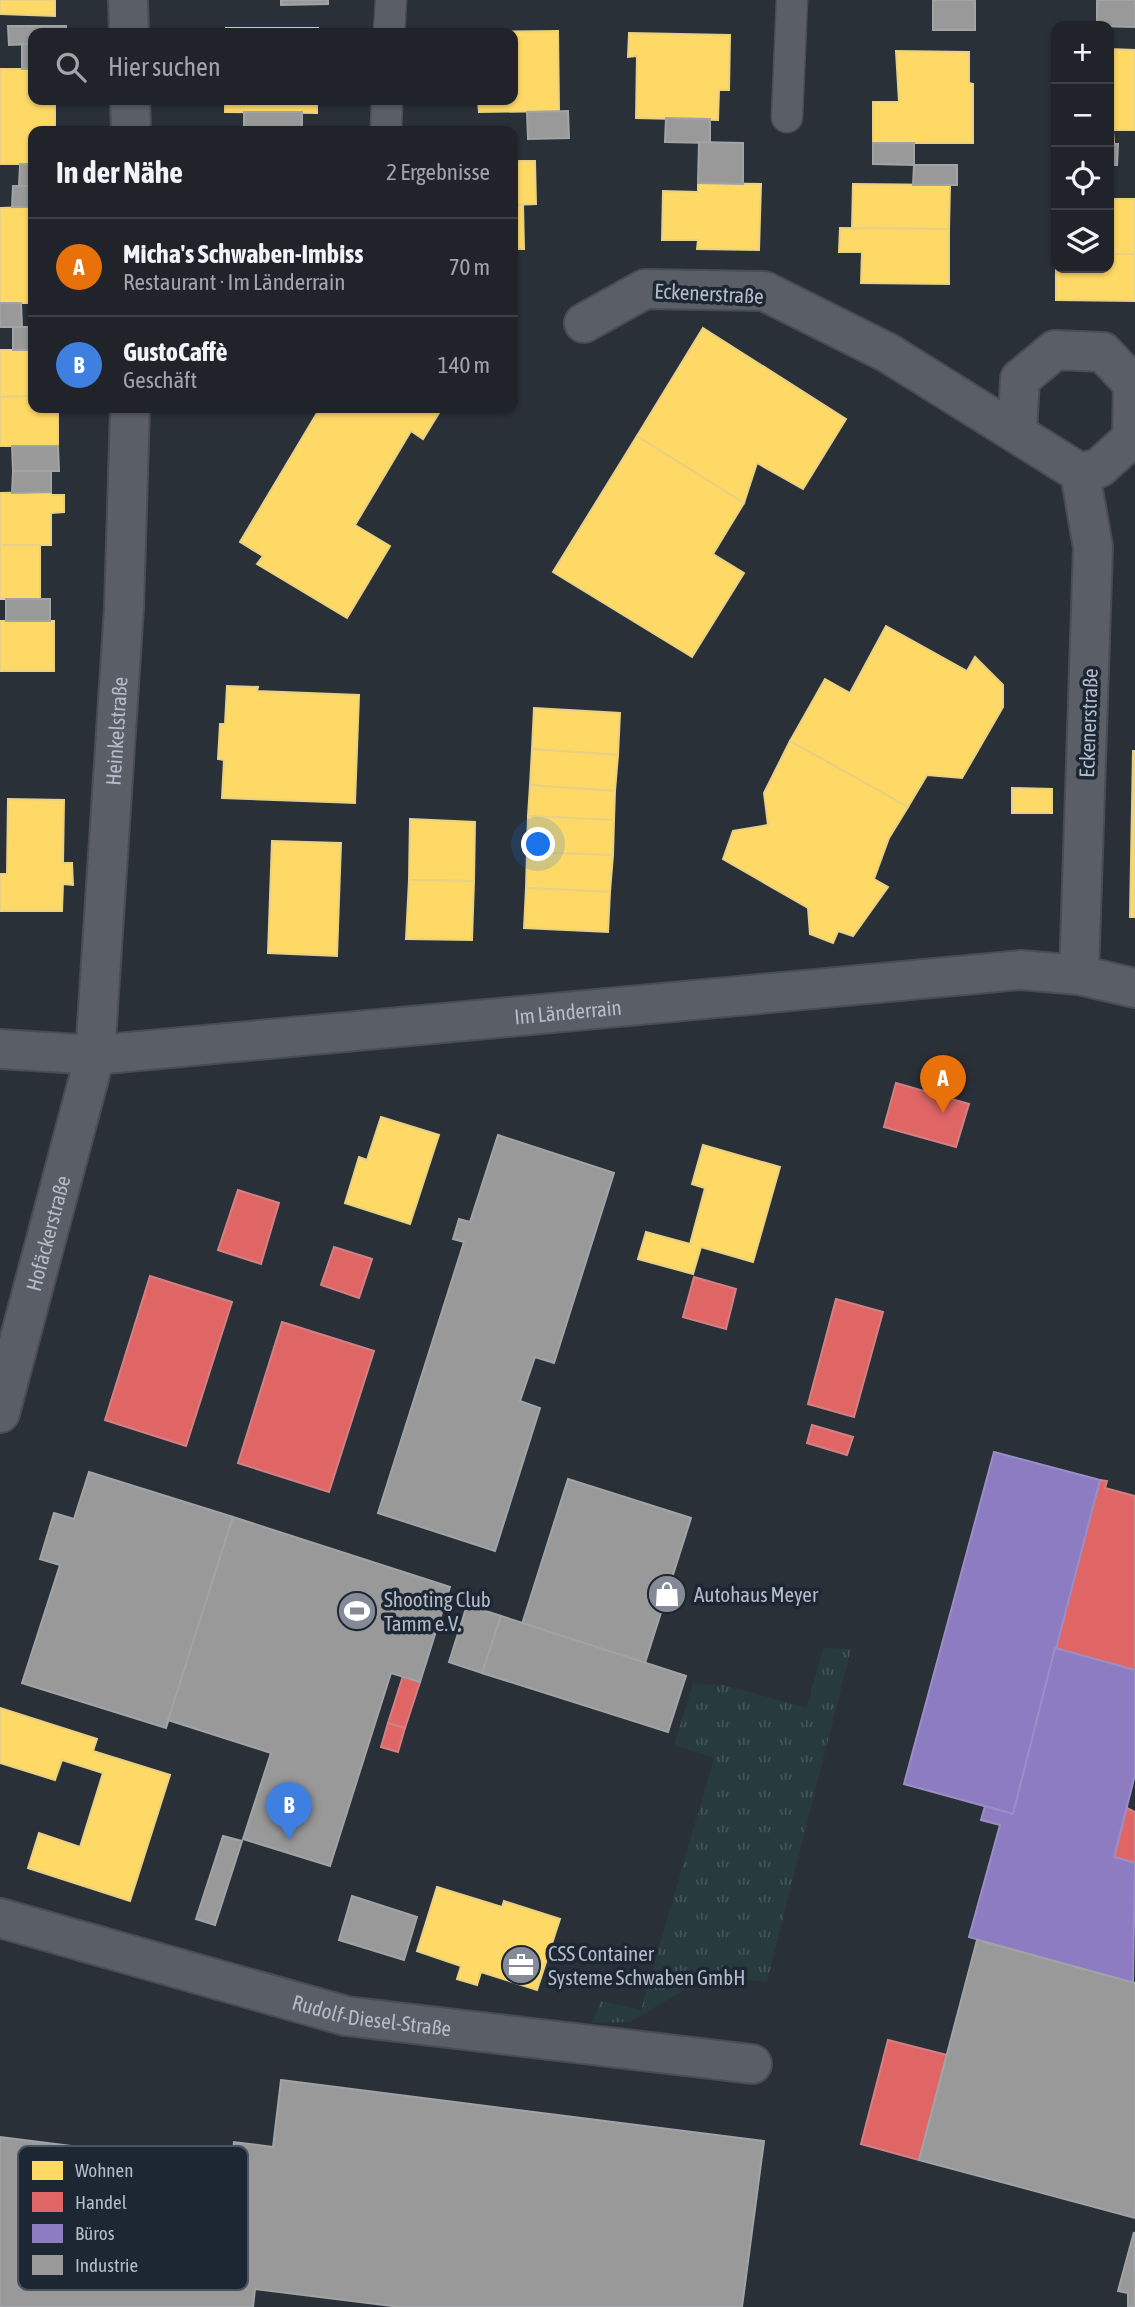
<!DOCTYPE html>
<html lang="de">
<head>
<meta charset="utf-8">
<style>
  :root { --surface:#20242a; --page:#282c32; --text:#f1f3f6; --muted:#a2a4a8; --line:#3d4147; --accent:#8c9099 }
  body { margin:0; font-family:"Asap Condensed",sans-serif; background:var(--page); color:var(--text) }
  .controls { position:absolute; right:21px; top:21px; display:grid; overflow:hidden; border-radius:14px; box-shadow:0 2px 5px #0004 }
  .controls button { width:63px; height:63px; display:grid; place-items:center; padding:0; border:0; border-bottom:2px solid var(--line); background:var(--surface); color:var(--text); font:35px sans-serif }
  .you { position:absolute; left:539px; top:845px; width:24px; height:24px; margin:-18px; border:5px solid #fff; border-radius:50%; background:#1a73e8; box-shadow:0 0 0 10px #1a73e833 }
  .badge { display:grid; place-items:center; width:46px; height:46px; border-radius:50%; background:var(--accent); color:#fff; font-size:23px; font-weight:700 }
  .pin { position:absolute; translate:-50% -58px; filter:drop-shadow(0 2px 4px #0008) }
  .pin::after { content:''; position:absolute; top:37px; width:24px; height:21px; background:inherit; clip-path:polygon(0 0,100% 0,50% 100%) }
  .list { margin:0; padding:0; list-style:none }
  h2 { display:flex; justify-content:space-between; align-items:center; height:91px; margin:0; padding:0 28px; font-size:30px }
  h2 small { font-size:23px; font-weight:400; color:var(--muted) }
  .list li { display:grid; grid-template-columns:46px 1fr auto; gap:21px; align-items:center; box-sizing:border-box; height:98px; padding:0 28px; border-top:2px solid var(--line) }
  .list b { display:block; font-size:26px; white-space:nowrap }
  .list p { margin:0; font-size:23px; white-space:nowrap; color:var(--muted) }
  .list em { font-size:23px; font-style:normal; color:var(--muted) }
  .icon { flex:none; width:38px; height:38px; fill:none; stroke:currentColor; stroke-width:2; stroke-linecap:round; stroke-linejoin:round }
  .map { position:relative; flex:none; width:1135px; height:2307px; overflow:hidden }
  .search { position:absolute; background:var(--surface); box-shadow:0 2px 5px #0004; left:28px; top:28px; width:490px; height:77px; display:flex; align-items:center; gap:18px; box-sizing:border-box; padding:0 24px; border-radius:14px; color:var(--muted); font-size:26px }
  .panel { position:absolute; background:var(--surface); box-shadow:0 2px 5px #0004; left:28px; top:126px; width:490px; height:287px; border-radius:14px }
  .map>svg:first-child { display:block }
</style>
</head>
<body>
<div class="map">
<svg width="1135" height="2307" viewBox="0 0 1135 2307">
  <defs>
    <pattern id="grass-tufts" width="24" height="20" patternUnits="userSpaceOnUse" patternTransform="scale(1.75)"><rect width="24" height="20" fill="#273a3e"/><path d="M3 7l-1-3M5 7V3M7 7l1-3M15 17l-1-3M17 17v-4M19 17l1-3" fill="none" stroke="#445559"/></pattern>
  </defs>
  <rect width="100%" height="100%" fill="#2a3038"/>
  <path fill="url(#grass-tufts)" d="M823 1648 851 1649 767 1982 702 1974 687 1988 630 2022 592 2023 601 2001 641 2010 714 1758 674 1745 693 1684 724 1685 807 1708Z"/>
  <g fill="#ffd966" stroke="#e8d084" stroke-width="2">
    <path d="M0 0H55V16L0 14Z"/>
    <rect x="226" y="28" width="92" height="5"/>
    <path d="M558 31 559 111 479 112 478 100H513V33L470 32Z"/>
    <path d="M629 33 730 35 729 90H719L718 120 636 118 637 56 628 57Z"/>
    <path d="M1053 49H1056V129H1052Z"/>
    <path d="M1109 49 1135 50V130H1113L1114 144H1109Z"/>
    <path d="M896 51 969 52V83L973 84V143H873V102H899Z"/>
    <path d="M0 69H33V100H55V131H33V164H0Z"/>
    <path d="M225 100H317V113L225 112Z"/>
    <path d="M513 161H535L536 204 513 205Z"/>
    <path d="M698 183 761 184 759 250 697 249 698 240H662L663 191 698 192Z"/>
    <path d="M853 184 950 185 949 229 852 228Z"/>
    <rect x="1109" y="199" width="26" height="55"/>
    <path d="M513 205H523L524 249H513Z"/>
    <path d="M33 207V303H0V208Z"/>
    <path d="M840 228 949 229V284L861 283 862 252H839Z"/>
    <path d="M1056 254V268H1109V254H1135V301L1056 300Z"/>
    <path d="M703 328 846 419 803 489 757 463 744 503 637 436Z"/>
    <path d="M0 350H33V396L0 397Z"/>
    <path d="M33 396V408H58V446H0V397Z"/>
    <path d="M320 408H442L423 439 411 431 355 525 390 546 347 618 257 564 263 556 240 542Z"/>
    <path d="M637 436 744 503 713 554 744 573 692 657 553 572Z"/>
    <path d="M51 492V495H64V512L51 513V545H0V493Z"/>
    <rect x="0" y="545" width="40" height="54"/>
    <rect x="0" y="621" width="54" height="50"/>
    <path d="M886 626 967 671 975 657 1003 685V707L962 778 927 775 908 807 790 741 825 679 850 693Z"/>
    <path d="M227 686 258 687 257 691 359 695 355 803 222 798 224 760 218 759 220 724H225Z"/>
    <path d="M534 708 620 713 618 755 532 749Z"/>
    <path d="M790 741 908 807 889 838 874 879 888 887 853 936 838 931 833 943 810 934 808 908 723 859 733 831 768 825 764 793Z"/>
    <path d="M532 749 618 755 615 791 530 785Z"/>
    <path d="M1133 751H1135V917H1130Z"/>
    <path d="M530 785 615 791 614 820 528 816Z"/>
    <path d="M1012 788 1052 789V813H1012Z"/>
    <path d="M8 799 64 800 63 863H72L73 885 63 884 62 911H0V874H7Z"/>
    <path d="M528 816 614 820 613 855 527 852Z"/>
    <path d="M410 819 475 822 474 881 409 880Z"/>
    <path d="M272 841 341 843 337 956 268 953Z"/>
    <path d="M527 852 613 855 610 892 526 888Z"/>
    <path d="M409 880 474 881 472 940 406 939Z"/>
    <path d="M526 888 610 892 608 932 524 928Z"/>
    <path d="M381 1117 439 1135 410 1224 345 1203 359 1157 367 1160Z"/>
    <path d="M703 1145 780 1167 753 1262 701 1247 693 1274 638 1259 646 1232 690 1244 705 1188 692 1184Z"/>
    <path d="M0 1708 97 1739 93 1751 170 1775 130 1901 28 1868 39 1833 80 1847 103 1773 62 1760 55 1780 0 1763Z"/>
    <path d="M437 1887 502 1907 504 1901 560 1919 537 1990 481 1972 477 1985 457 1979 461 1966 417 1951Z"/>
  </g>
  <g fill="#e06666" stroke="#d38084" stroke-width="2">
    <path d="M896 1083 969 1104 956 1147 884 1127Z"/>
    <path d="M238 1190 279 1203 261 1264 218 1250Z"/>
    <path d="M334 1247 372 1259 359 1298 321 1285Z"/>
    <path d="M150 1276 232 1302 186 1446 105 1420Z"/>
    <path d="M694 1277 736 1289 726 1329 683 1317Z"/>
    <path d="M836 1299 883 1312 854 1417 808 1404Z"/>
    <path d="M282 1322 374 1351 329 1492 238 1463Z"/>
    <path d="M812 1425 853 1437 847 1455 807 1443Z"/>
    <path d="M1100 1480 1107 1481 1105 1488 1135 1496V1670L1055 1648Z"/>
    <path d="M403 1676 420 1682 405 1728 388 1723Z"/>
    <path d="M388 1723 405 1728 398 1752 381 1747Z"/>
    <path d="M1127 1808 1135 1812V1863L1114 1857Z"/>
    <path d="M888 2040 947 2055 919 2160 861 2144Z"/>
  </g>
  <g fill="#8e7cc3" stroke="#998fc5" stroke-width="2">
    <path d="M994 1452 1100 1480 1013 1814 904 1784Z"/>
    <path d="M1055 1648 1135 1670V1775L1114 1857 1135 1863 1133 1983 969 1937 1000 1825 981 1820 985 1806 1013 1814Z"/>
  </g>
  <g fill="#999" stroke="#a1a4a7" stroke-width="2">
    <path d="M281 0H328V4L281 5Z"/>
    <rect x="933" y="0" width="42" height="30"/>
    <path d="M1097 0H1135V27L1097 26Z"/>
    <path d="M8 26H66V33H33V44L9 45Z"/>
    <rect x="22" y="44" width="11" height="25"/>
    <path d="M568 111 569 138 528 139 527 112Z"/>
    <rect x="244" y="112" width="58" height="19"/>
    <path d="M666 118 710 119V143L665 142Z"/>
    <path d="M699 142 743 143V184L698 183Z"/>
    <path d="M873 143H914V165L873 164Z"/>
    <path d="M1109 144H1118L1117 165H1109Z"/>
    <path d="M20 164H33V186H19Z"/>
    <path d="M914 165H957V185H913Z"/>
    <path d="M13 186H33V207H12Z"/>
    <path d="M0 303H21L22 327H0Z"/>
    <rect x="13" y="327" width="20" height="23"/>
    <path d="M12 446H58L59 471H13Z"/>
    <path d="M13 471H51V492L12 493Z"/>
    <rect x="6" y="599" width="44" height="22"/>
    <path d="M498 1135 614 1173 554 1363 535 1357 520 1401 540 1408 495 1551 378 1513 464 1242 453 1239 459 1219 470 1222Z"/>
    <path d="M89 1472 233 1517 166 1728 22 1683 60 1565 40 1559 54 1513 74 1519Z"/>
    <path d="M568 1479 691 1518 645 1663 522 1624Z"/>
    <path d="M233 1517 450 1587 420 1682 391 1673 330 1866 243 1839 271 1753 168 1720Z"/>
    <path d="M467 1605 501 1616 482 1673 449 1662Z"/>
    <path d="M501 1616 686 1676 668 1732 482 1673Z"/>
    <path d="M223 1836 242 1841 215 1925 196 1919Z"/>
    <path d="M352 1896 417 1917 404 1960 339 1940Z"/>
    <path d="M977 1940 1135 1983V2218L919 2160Z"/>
    <path d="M281 2080 764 2141 742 2307H400L255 2289 253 2307H0V2137L231 2166 234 2142 273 2147Z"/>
    <path d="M1134 2232 1135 2307H1128V2293L1118 2291Z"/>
  </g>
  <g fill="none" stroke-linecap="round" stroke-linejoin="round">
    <g stroke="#484c53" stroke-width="33">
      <g id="service">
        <path d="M389 33 391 0"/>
        <path d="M787 117 792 0"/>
        <path d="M386 131 387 100"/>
      </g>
    </g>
    <g stroke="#484c53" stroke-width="42">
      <g id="minor">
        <path d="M128 0 129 33"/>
        <path d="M130 100 131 131"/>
        <path d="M584 323 645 289 764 291 888 353 1080 473 1093 547 1079 975"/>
        <path d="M1017 433 1020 379 1055 350 1103 352 1133 384 1132 438 1099 468 1080 473"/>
        <path id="s1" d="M0 1049 95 1055 1021 970 1079 975 1135 988"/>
        <path id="s2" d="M0 1413 95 1055 124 608 130 408"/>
        <path id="s3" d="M0 1918 346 2016 752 2064"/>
      </g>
    </g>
    <use href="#service" stroke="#5a5e66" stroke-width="30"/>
    <use href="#minor" stroke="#5a5e66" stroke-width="38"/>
  </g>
  <defs>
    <g id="shop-disc" transform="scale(2.0125)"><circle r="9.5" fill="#848b96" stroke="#1d2633"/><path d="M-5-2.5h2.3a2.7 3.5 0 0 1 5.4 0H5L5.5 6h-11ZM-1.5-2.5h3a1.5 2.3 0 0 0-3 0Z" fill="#fff"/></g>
    <g id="stadium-disc" transform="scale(2.0125)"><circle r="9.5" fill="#848b96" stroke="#1d2633"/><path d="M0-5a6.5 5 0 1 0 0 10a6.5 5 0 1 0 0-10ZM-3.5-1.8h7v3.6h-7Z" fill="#fff"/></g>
    <g id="office-disc" transform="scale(2.0125)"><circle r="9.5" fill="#848b96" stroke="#1d2633"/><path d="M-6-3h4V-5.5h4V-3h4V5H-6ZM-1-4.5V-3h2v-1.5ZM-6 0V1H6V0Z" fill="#fff"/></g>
  </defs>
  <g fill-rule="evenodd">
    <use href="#shop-disc" x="667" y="1594"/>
    <use href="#stadium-disc" x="357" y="1611"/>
    <use href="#office-disc" x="521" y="1965"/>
  </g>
  <g text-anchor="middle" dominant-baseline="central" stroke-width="7" stroke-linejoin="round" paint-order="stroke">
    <g font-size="21" fill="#b4bcc9" stroke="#1d2633">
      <text transform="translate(709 293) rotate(3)">Eckenerstraße</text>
      <text transform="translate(1088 723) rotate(-88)">Eckenerstraße</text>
      <text stroke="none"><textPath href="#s2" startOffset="695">Heinkelstraße</textPath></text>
      <text stroke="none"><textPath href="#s1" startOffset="570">Im Länderrain</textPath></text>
      <text stroke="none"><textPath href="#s2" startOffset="186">Hofäckerstraße</textPath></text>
      <text stroke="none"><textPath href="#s3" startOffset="385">Rudolf-Diesel-Straße</textPath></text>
    </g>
    <g font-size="21" fill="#b4bcc9" stroke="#1d2633" text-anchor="start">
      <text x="694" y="1594">Autohaus Meyer</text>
      <text x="384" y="1599">Shooting Club<tspan x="384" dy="24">Tamm e.V.</tspan></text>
      <text x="548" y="1953">CSS Container<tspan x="548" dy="24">Systeme Schwaben GmbH</tspan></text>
    </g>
  </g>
  <rect x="18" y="2146" width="230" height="144" rx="10" fill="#1d2633" stroke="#4a5360" stroke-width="2"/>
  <rect x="32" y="2161" width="31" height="19" fill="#ffd966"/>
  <rect x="32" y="2192" width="31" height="20" fill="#e06666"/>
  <rect x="32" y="2224" width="31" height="19" fill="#8e7cc3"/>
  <rect x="32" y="2255" width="31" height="20" fill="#999"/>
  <g font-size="19" fill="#b4bcc9">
    <text x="75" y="2177">Wohnen</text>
    <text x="75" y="2209">Handel</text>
    <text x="75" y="2240">Büros</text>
    <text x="75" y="2272">Industrie</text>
  </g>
</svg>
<div class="controls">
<button>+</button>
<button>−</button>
<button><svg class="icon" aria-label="locate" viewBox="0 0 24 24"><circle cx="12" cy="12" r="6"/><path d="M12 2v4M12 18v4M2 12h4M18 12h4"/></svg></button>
<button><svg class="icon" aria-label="layers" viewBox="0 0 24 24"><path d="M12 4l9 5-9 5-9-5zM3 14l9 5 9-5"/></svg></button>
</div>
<div class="you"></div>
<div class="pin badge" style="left:943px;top:1113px;background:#e8710a">A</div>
<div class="pin badge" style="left:289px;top:1840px;background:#3f7fe0">B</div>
<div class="search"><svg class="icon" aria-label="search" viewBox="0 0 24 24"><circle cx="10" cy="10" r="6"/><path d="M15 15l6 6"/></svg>Hier suchen</div>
<section class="panel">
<h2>In der Nähe<small>2 Ergebnisse</small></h2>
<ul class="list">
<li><span class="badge" style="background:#e8710a">A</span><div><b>Micha's Schwaben-Imbiss</b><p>Restaurant · Im Länderrain</p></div><em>70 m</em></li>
<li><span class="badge" style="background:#3f7fe0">B</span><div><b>GustoCaffè</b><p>Geschäft</p></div><em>140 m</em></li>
</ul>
</section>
</div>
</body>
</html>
